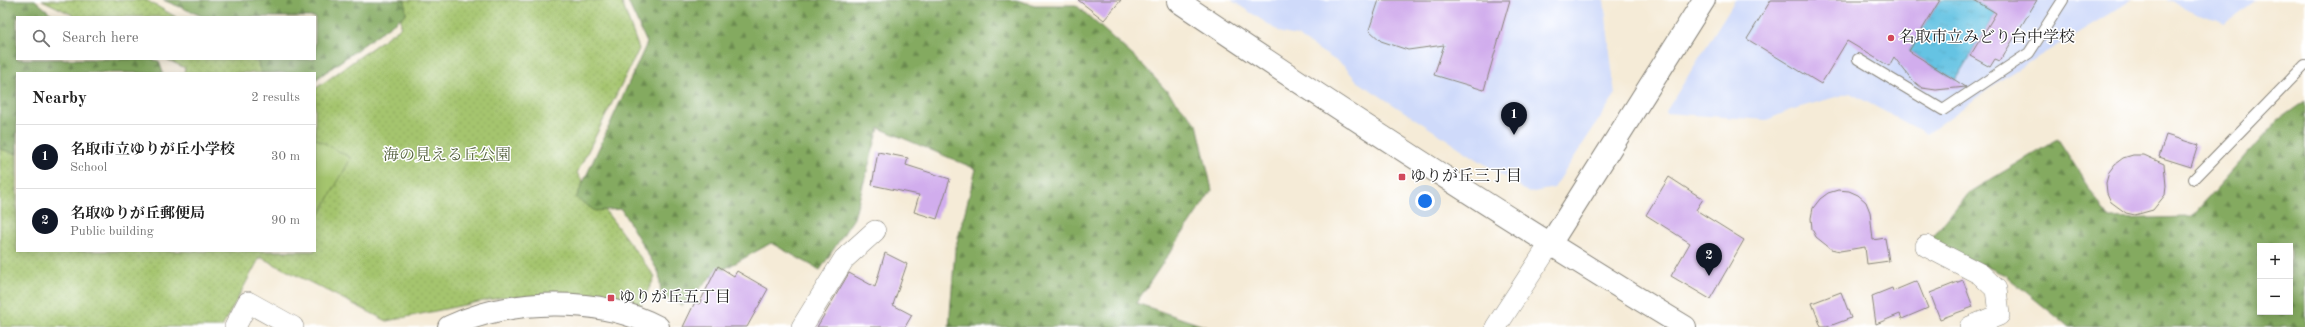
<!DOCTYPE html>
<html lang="en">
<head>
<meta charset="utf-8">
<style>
  :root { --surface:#fff; --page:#f2f2f2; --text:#222; --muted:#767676; --line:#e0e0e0; --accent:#111827 }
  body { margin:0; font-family:"Old Standard TT","Noto Serif JP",serif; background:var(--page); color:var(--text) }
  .controls { position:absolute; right:12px; bottom:12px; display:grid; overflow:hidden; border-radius:0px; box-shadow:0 2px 10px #0003 }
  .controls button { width:36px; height:36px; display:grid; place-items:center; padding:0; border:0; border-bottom:1px solid var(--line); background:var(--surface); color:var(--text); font:20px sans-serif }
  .you { position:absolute; left:1425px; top:201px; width:14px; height:14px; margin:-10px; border:3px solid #fff; border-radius:50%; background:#1a73e8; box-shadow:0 0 0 6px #1a73e833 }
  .badge { display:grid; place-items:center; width:26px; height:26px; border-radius:50%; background:var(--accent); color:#fff; font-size:13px; font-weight:700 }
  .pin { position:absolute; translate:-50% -33px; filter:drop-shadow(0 1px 2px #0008) }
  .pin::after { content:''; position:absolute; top:21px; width:14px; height:12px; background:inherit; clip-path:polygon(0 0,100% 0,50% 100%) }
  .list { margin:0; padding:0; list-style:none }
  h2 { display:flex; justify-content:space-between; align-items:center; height:52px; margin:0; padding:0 16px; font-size:17px }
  h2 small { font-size:13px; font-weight:400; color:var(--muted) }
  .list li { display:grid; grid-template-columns:26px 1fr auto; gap:12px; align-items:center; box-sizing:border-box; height:64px; padding:0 16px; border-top:1px solid var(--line) }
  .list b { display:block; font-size:15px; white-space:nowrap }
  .list p { margin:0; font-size:13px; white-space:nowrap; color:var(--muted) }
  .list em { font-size:13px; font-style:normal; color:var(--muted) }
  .icon { flex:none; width:22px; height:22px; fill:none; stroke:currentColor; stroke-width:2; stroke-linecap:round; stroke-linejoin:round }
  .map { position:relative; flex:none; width:2305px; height:327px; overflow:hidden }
  .search { position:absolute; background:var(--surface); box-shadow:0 2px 10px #0003; left:16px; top:16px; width:300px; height:44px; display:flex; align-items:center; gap:10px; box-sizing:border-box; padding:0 14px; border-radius:0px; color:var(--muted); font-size:15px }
  .panel { position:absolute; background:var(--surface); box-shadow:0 2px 10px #0003; left:16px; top:72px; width:300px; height:180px; border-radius:0px }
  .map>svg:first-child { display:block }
</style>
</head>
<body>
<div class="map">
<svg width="2305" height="327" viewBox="0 0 2305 327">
  <defs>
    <pattern id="grass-dots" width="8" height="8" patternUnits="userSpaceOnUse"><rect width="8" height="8" fill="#a5c56e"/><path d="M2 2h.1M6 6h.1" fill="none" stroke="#8da95f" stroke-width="1.8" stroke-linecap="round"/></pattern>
    <pattern id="forest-firs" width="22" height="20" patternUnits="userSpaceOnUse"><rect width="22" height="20" fill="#84aa61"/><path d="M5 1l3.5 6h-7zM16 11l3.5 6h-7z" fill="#6b8a4f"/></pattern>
    <pattern id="water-ripples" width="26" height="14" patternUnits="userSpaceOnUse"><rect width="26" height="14" fill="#65c3e3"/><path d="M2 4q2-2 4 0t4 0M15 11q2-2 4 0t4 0" fill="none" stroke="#57a7c2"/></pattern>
  </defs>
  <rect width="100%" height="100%" fill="#fff"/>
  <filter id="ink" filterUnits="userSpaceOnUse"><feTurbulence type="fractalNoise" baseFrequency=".025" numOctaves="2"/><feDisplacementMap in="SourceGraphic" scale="8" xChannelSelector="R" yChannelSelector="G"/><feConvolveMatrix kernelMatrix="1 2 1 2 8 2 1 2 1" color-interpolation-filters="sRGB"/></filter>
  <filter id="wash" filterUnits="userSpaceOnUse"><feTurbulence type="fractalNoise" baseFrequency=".012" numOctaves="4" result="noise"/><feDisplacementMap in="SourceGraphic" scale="16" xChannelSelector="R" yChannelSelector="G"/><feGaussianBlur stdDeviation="0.9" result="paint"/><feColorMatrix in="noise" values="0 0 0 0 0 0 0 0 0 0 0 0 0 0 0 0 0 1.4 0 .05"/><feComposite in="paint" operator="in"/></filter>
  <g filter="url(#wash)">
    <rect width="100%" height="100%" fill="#f5ebd7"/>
    <g fill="#cfdafa">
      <path d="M1231 0H1604L1615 95 1554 188 1529 193 1357 81 1344 66 1297 36 1282 33Z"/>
      <path d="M1735 0H2132L2008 75 1927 134 1850 93 1790 110 1767 120 1665 113Z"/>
      <path d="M2166 0H2255L2224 24Z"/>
    </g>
    <g fill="url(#grass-dots)" stroke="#607045">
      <path d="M42 0H146L176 17H77Z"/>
      <path d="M400 0H621L639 49 577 173 655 277 639 308 580 296 503 297 387 321 260 257 222 327H0V141L17 148V251H315V89L401 27Z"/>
      <path d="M166 59H251L277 73H184L185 68Z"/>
    </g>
    <g fill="url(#forest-firs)" stroke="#50633e" fill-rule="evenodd">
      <path d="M0 0H35L55 17H17V59H150L159 61 163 73H17V154L0 149Z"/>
      <path d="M163 0H405L406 14 315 80V73H261L257 59H315V17H204Z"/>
      <path d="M627 0H1016L1035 5H1076L1141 63 1197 124 1212 190 1136 303 1207 327H949L955 250 976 169 879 128 854 218 820 270 771 243 712 276 682 306 661 295 659 273 621 209 595 211 576 198 647 43Z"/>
      <path d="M2305 101V327H2069L2005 275 1929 241 1968 193 2058 139 2109 219 2191 217 2278 120ZM2260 246H2290V312H2260Z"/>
    </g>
    <path fill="#a5c56e" stroke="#607045" d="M315 138 351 158 315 223Z"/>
    <path fill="url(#water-ripples)" stroke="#407080" d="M1940 0H1974L1996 13 1955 80 1909 51Z"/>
    <g id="blocks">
      <g fill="#d1aded">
        <path d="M1078 0H1121L1104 20Z"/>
        <path d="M1379 0H1510L1484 90 1434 75 1444 45 1408 50 1381 41 1369 30Z"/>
        <path d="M1771 0H1940L1909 51 1966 87 1936 90 1922 88 1912 80 1894 57 1889 66 1847 41 1821 84 1747 39Z"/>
        <path d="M1974 0H2037L2000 61 1995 59 1990 67 1970 56 1996 13Z"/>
        <path d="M2166 135 2198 145 2191 167 2159 157Z"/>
        <path d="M878 152 908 158 906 165 950 179 937 219 914 212 919 195 872 185Z"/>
        <path d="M2133 155H2144L2164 164 2166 186 2165 195 2153 210 2135 215 2126 213 2111 202 2107 193 2106 183 2109 172 2115 164 2123 158Z"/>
        <path d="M1669 177 1703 199 1696 210 1744 240 1710 299 1671 276 1690 243 1646 215Z"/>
        <path d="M1838 190 1849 191 1858 195 1866 202 1870 212 1873 240 1885 238 1889 261 1867 264 1865 247 1840 251 1831 249 1816 237 1812 229 1811 218 1813 208 1820 199 1828 193Z"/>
        <path d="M885 253 907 264 893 305 912 315 905 327H817L849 273 875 287Z"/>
        <path d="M718 266 734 276 737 271 768 289 747 327H683L695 302 699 304Z"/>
        <path d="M1963 280 1973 307 1940 319 1930 293Z"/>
        <path d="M1917 281 1928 308 1902 319 1900 314 1876 324 1872 296 1892 288 1893 291Z"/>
        <path d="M1841 292 1851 318 1827 327H1821L1812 303Z"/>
      </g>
    </g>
  </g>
  <g filter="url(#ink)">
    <use href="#blocks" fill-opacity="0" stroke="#88847a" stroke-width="1"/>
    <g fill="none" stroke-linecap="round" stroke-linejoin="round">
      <g stroke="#88847a" stroke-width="12">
        <g id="service">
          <path d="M1858 59 1943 110 2029 53 2063 0"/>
          <path d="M2194 179 2305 65"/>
        </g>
      </g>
      <g stroke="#88847a" stroke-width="22">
        <g id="minor">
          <path d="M1926 246 1980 274 1996 289 1999 315 1970 327"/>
          <path d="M235 327 248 302 293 327"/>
          <path d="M802 327 844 259 875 231"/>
          <path d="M1496 327 1550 244"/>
        </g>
      </g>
      <g stroke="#88847a" stroke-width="24">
        <g id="tertiary">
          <path d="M1178 1C1344 113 1513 223 1685 327"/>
          <path d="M1550 244 1704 0"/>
          <path d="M449 327C509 298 599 296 658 327"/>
        </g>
      </g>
      <use href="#service" stroke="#fff" stroke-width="10"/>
      <use href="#minor" stroke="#fff" stroke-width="21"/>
      <use href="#tertiary" stroke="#fff" stroke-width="22"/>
    </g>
  </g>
  <g fill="#d1495b" stroke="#fff" stroke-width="1.5">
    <circle cx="1891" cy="38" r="4"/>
    <rect x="1398" y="173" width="8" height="8" rx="2"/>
    <rect x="607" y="294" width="8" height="8" rx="2"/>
  </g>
  <g text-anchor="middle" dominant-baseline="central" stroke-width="3" stroke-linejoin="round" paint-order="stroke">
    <g font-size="16" fill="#1c1c1c" stroke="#fff" text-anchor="start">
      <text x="1899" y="38">名取市立みどり台中学校</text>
      <text x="1410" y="177">ゆりが丘三丁目</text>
      <text x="619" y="298">ゆりが丘五丁目</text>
    </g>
    <g font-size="16" fill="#53603d" stroke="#fff">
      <text x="447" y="156">海の見える丘公園</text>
    </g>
  </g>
</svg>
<div class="controls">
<button>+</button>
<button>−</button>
</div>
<div class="you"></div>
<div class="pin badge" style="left:1514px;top:135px">1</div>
<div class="pin badge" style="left:1709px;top:276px">2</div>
<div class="search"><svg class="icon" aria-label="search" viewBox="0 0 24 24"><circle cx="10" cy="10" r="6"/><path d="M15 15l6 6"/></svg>Search here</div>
<section class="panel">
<h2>Nearby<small>2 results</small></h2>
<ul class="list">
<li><span class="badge">1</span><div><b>名取市立ゆりが丘小学校</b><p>School</p></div><em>30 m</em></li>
<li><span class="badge">2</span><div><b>名取ゆりが丘郵便局</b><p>Public building</p></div><em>90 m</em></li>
</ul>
</section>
</div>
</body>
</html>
